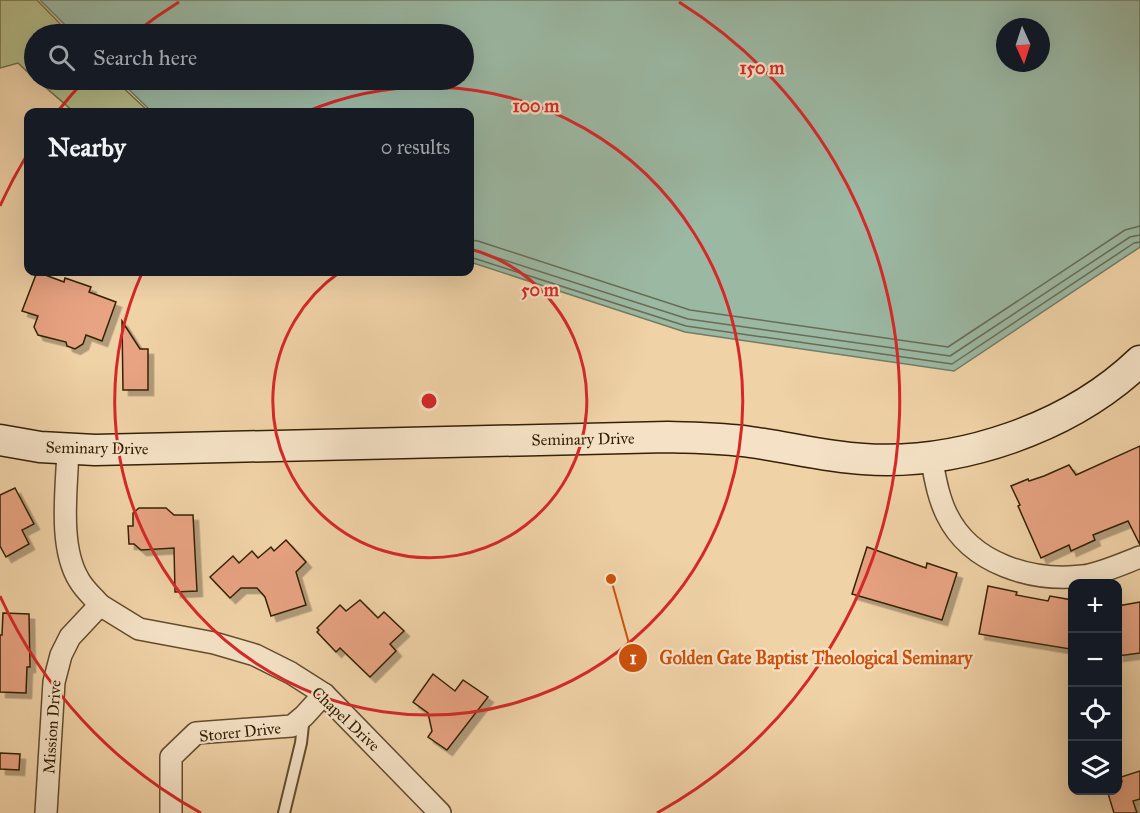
<!DOCTYPE html>
<html lang="en">
<head>
<meta charset="utf-8">
<style>
  :root { --surface:#171b24; --page:#20242c; --text:#f1f3f6; --muted:#9ea1a6; --line:#363941 }
  body { margin:0; font-family:"IM FELL Great Primer",serif; background:var(--page); color:var(--text) }
  .controls { position:absolute; right:18px; bottom:18px; display:grid; overflow:hidden; border-radius:12px; box-shadow:0 6px 24px #0002 }
  .controls button { width:54px; height:54px; display:grid; place-items:center; padding:0; border:0; border-bottom:2px solid var(--line); background:var(--surface); color:var(--text); font:30px sans-serif }
  .compass { position:absolute; left:996px; top:18px; width:54px; height:54px; border-radius:50%; background:var(--surface); box-shadow:0 6px 24px #0002; rotate:177deg }
  .list { margin:0; padding:0; list-style:none }
  h2 { display:flex; justify-content:space-between; align-items:center; height:78px; margin:0; padding:0 24px; font-size:26px }
  h2 small { font-size:20px; font-weight:400; color:var(--muted) }
  .icon { flex:none; width:33px; height:33px; fill:none; stroke:currentColor; stroke-width:2; stroke-linecap:round; stroke-linejoin:round }
  .map { position:relative; flex:none; width:1140px; height:813px; overflow:hidden }
  .search { position:absolute; background:var(--surface); box-shadow:0 6px 24px #0002; left:24px; top:24px; width:450px; height:66px; display:flex; align-items:center; gap:15px; box-sizing:border-box; padding:0 21px; border-radius:33px; color:var(--muted); font-size:22px }
  .panel { position:absolute; background:var(--surface); box-shadow:0 6px 24px #0002; left:24px; top:108px; width:450px; height:168px; border-radius:12px }
  .map>svg:first-child { display:block }
</style>
</head>
<body>
<div class="map">
<svg width="1140" height="813" viewBox="0 0 1140 813">
  <defs>
    <filter id="shadow"><feDropShadow dx="5.5" dy="5.5" stdDeviation="0" flood-color="#0004"/></filter>
  </defs>
  <rect width="100%" height="100%" fill="#f0d2a7"/>
  <filter id="stains"><feTurbulence type="fractalNoise" baseFrequency=".00333" numOctaves="4"/><feColorMatrix values="0 0 0 0 .2 0 0 0 0 .09 0 0 0 0 .02 0 0 0 .5 -.17"/></filter>
  <radialGradient id="worn" r=".72"><stop offset=".6" stop-color="#630" stop-opacity="0"/><stop offset="1" stop-color="#630" stop-opacity=".3"/></radialGradient>
  <g fill="#b5bd8a" stroke="#746f48" stroke-width="1.5">
    <path d="M0 0H37L70 34H34V78L18 63 0 68Z"/>
    <path d="M37 80H115L149 112H74Z"/>
  </g>
  <path fill="#9bb8a3" stroke="#727c64" stroke-width="1.5" fill-rule="evenodd" d="M40 0H1140V247L954 371 685 332 470 262V112H152L119 80H464V34H74ZM1005 27H1041V63H1005Z"/>
  <g fill="none" stroke-linecap="round" stroke-linejoin="round">
    <g stroke="#686c54" stroke-width="1.5">
      <path d="M470 240 478 241 690 310 948 347 1125 230 1140 226"/>
      <path d="M470 249 688 319 950 356 1130 237 1140 235"/>
      <path d="M470 257 686 326 952 364 1134 243 1140 242"/>
    </g>
  </g>
  <g fill="#e8a382" stroke="#342106" stroke-width="1.5" filter="url(#shadow)">
    <path d="M37 272 64 282 65 278 91 287 89 292 116 302 102 341 86 335 83 344 75 349 67 346 66 342 38 335 34 327 38 316 22 311Z"/>
    <path d="M122 321 140 349H148V390H123Z"/>
    <path d="M1140 446V545L1128 521 1093 535 1095 540 1071 551 1069 545 1041 558 1018 506 1020 505 1011 486 1028 479 1029 481 1044 476 1069 465 1076 475Z"/>
    <path d="M15 488 34 524 22 530 29 544 6 557 0 546V495Z"/>
    <path d="M139 508H166L174 515H193L197 591 175 592 174 548 141 550 134 544H129L128 526H133V513Z"/>
    <path d="M286 540 306 562 296 572 306 605 271 616 265 597 257 588H241L230 598 210 577 233 556 239 563 252 551 258 558 271 547 274 551Z"/>
    <path d="M867 547 926 568 927 563 957 573 942 620 852 594Z"/>
    <path d="M988 586 1017 592 1016 595 1048 601 1050 596 1072 600V634L1070 649 979 634Z"/>
    <path d="M360 600 378 618 384 612 404 631 390 644 396 651 370 677 340 648 336 652 317 632 319 630 317 628 340 605 346 611Z"/>
    <path d="M1140 602V653L1118 656V606Z"/>
    <path d="M3 613 29 614 30 667H27L26 693 0 692V635H2Z"/>
    <path d="M433 674 455 691 463 680 488 697 447 750 428 737 432 731 428 713 413 702Z"/>
    <path d="M0 753 20 754 19 770 0 769Z"/>
    <path d="M1140 771V799L1133 801 1137 813H1114L1107 790H1118V783L1122 782 1121 777Z"/>
  </g>
  <g fill="none" stroke-linecap="round" stroke-linejoin="round">
    <g stroke="#634d2e" stroke-width="14">
      <path id="lane" d="M284 813 301 743 304 716"/>
    </g>
    <g stroke="#634d2e" stroke-width="24">
      <g id="street">
        <path d="M931 457C935 477 938 497 947 515 971 564 1032 582 1083 576 1100 574 1124 563 1140 557"/>
        <path d="M100 605 139 629 214 643 255 655 291 673 324 694 440 813"/>
        <path d="M46 813 54 682 61 655 70 637 100 605C93 597 84 589 79 580 58 546 67 487 68 449"/>
        <path d="M171 813V757L196 733 292 726 304 716 324 694"/>
      </g>
    </g>
    <g stroke="#342106" stroke-width="33">
      <path id="secondary" d="M0 440 40 447 95 450 668 437C695 438 723 438 750 442 788 447 825 457 863 459 959 466 1070 428 1140 361"/>
    </g>
    <use href="#lane" stroke="#f5e2c6" stroke-width="10"/>
    <use href="#street" stroke="#f5e2c6" stroke-width="21"/>
    <use href="#secondary" stroke="#f5e2c6" stroke-width="30"/>
  </g>
  <g fill="none" stroke="#d62828" stroke-width="3">
    <path d="M470 249A157 157 0 1 1 340 272"/>
    <path d="M306 112A314 314 0 1 1 142 273"/>
    <path d="M201 813A471 471 0 0 1 0 596M0 206A471 471 0 0 1 27 155M58 111A471 471 0 0 1 85 80M136 32A471 471 0 0 1 179 2M679 2A471 471 0 0 1 657 813"/>
  </g>
  <g text-anchor="middle" dominant-baseline="central" stroke-width="4.5" stroke-linejoin="round" paint-order="stroke">
    <g font-size="16" fill="#342106" stroke="#f5e2c6">
      <text transform="translate(583 439) rotate(-1)">Seminary Drive</text>
      <text transform="translate(97 448) rotate(1)">Seminary Drive</text>
      <text transform="translate(346 719) rotate(43)">Chapel Drive</text>
      <text transform="translate(52 727) rotate(-86)">Mission Drive</text>
      <text transform="translate(240 732) rotate(-6)">Storer Drive</text>
    </g>
  </g>
  <circle cx="429" cy="401" r="9" fill="#d62828" stroke="#f5e2c6" stroke-width="3"/>
  <g font-size="18" text-anchor="middle" font-weight="bold" fill="#d62828" stroke="#f5e2c6" stroke-width="4.5" stroke-linejoin="round" paint-order="stroke">
    <text x="762" y="74">150 m</text>
    <text x="536" y="112">100 m</text>
    <text x="540" y="296">50 m</text>
  </g>
  <path fill="none" stroke="#cd510b" stroke-width="2" d="M611 579L633 658"/>
  <g fill="#cd510b" stroke="#f5e2c6" stroke-width="2">
    <circle cx="611" cy="579" r="6"/>
    <circle cx="633" cy="658" r="15"/>
  </g>
  <g font-size="18" text-anchor="middle" font-weight="bold" fill="#fff">
    <text x="633" y="664">1</text>
  </g>
  <g font-size="18" text-anchor="middle" font-weight="bold" fill="#cd510b" stroke="#f5e2c6" stroke-width="4.5" stroke-linejoin="round" paint-order="stroke">
    <text x="816" y="664">Golden Gate Baptist Theological Seminary</text>
  </g>
  <rect width="100%" height="100%" filter="url(#stains)"/>
  <rect width="100%" height="100%" fill="url(#worn)"/>
</svg>
<div class="controls">
<button>+</button>
<button>−</button>
<button><svg class="icon" aria-label="locate" viewBox="0 0 24 24"><circle cx="12" cy="12" r="6"/><path d="M12 2v4M12 18v4M2 12h4M18 12h4"/></svg></button>
<button><svg class="icon" aria-label="layers" viewBox="0 0 24 24"><path d="M12 4l9 5-9 5-9-5zM3 14l9 5 9-5"/></svg></button>
</div>
<svg class="compass" viewBox="-18 -18 36 36"><path d="M0-13l5 13h-10z" fill="#e53935"/><path d="M0 13l5-13h-10z" fill="#9ea1a6"/></svg>
<div class="search"><svg class="icon" aria-label="search" viewBox="0 0 24 24"><circle cx="10" cy="10" r="6"/><path d="M15 15l6 6"/></svg>Search here</div>
<section class="panel">
<h2>Nearby<small>0 results</small></h2>
<ul class="list">
</ul>
</section>
</div>
</body>
</html>
